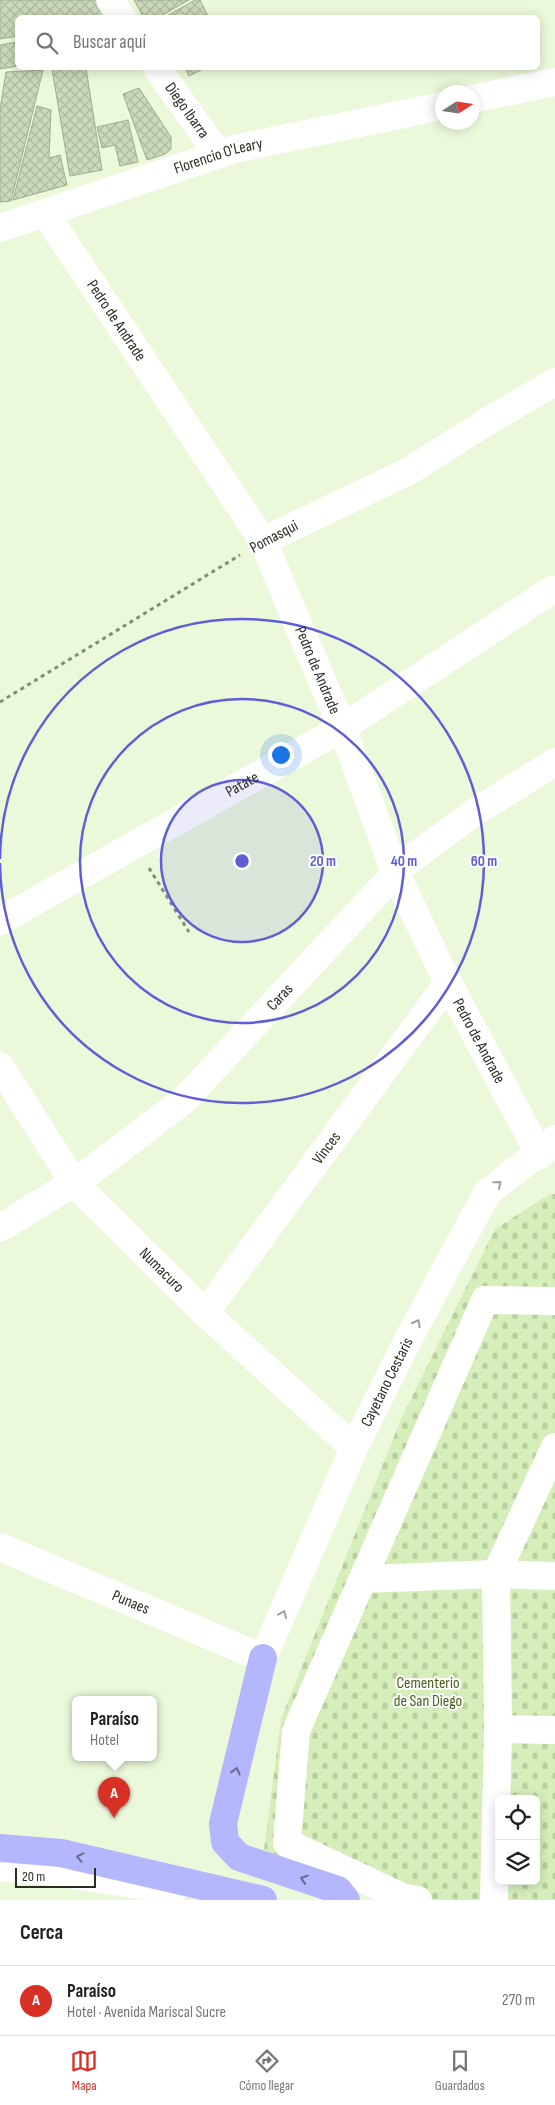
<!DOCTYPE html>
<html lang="es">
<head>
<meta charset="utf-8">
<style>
  :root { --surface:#fff; --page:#f6f6f6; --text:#222; --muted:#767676; --line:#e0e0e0; --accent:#d93025 }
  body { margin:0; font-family:"Sofia Sans Condensed",sans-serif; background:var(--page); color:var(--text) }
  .controls { position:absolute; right:15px; bottom:15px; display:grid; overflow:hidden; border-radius:8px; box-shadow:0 2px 12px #0003 }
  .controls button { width:45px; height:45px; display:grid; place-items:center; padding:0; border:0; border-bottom:1px solid var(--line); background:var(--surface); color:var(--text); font:25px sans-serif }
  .compass { position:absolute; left:435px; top:85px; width:45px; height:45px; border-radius:50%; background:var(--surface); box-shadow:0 2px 12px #0003; rotate:78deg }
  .scale { position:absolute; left:15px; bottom:12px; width:81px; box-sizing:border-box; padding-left:5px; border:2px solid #292e22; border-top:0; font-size:14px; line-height:18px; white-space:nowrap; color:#292e22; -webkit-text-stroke:4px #fff; paint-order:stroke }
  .you { position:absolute; left:280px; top:754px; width:18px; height:18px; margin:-12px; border:4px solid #fff; border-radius:50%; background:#1a73e8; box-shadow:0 0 0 8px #1a73e833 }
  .badge { display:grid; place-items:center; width:32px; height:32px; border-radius:50%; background:var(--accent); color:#fff; font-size:16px; font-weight:700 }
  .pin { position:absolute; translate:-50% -41px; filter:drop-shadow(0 1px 2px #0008) }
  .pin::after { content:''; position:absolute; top:26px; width:18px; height:15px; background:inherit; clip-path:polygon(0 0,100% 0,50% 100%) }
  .popup { position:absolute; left:72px; top:1696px; width:85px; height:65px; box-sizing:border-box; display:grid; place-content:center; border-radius:8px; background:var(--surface); filter:drop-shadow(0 1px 4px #0005); font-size:16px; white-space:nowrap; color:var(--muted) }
  .popup b { font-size:19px; color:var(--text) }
  .popup::after { content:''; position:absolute; left:50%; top:100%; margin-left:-10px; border:10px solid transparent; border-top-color:var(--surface) }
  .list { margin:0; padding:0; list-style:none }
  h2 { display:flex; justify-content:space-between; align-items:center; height:65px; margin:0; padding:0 20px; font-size:21px }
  h2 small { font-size:16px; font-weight:400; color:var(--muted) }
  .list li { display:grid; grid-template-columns:32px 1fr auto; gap:15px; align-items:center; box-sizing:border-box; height:70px; padding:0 20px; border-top:1px solid var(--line) }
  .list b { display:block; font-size:19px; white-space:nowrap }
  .list p { margin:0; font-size:16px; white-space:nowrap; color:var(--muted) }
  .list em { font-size:16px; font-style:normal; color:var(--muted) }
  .icon { flex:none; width:28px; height:28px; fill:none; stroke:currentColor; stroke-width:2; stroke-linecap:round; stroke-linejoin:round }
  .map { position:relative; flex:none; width:555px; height:1900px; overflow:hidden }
  .search { position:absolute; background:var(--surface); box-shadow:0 2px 12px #0003; left:15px; right:15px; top:15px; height:55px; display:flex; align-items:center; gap:12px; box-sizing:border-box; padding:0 18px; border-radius:8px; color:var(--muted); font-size:19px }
  .sheet { height:135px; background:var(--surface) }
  nav { display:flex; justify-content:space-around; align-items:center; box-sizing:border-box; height:70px; border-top:1px solid var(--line); background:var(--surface); font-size:14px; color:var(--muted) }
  nav a { display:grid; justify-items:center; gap:2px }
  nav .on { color:var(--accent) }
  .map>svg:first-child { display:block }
</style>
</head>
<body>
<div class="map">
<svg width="555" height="1900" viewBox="0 0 555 1900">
  <defs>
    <pattern id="cemetery-stones" width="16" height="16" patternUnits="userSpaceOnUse" patternTransform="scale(1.25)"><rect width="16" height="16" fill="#d6efba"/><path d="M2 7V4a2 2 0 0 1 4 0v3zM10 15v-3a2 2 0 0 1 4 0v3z" fill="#b8cda0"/></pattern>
    <pattern id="building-cross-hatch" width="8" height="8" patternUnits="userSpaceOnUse" patternTransform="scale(1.25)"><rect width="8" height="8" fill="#cbd9ba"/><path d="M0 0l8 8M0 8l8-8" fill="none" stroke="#aebba0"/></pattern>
  </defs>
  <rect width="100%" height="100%" fill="#ebf9da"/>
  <path fill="url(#cemetery-stones)" fill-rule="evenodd" d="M550 1194H555V1900H377L351 1883 264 1850 281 1719 401 1419 495 1229ZM499 1799H536V1881H499Z"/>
  <g fill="url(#building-cross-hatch)" stroke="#9fad8f">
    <path d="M0 0H96L105 18H18V36L0 39Z"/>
    <path d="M134 0H189L157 18H144Z"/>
    <path d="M195 0H200L209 18H163Z"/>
    <path d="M18 42V66L0 69V45Z"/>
    <path d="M64 68H86L102 170 70 176 52 69Z"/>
    <path d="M185 68H205L189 76Z"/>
    <path d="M43 70 11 201 0 202V109L6 72Z"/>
    <path d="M139 88 171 137V149L165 154 147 160 123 94Z"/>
    <path d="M37 106 51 110 49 158 60 155 67 185 13 200Z"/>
    <path d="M128 120 138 162 120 166 115 145 102 148 97 127Z"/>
  </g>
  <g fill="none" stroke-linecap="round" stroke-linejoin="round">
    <g stroke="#838c77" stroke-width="3" stroke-dasharray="4 4" stroke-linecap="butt">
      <path d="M0 702 240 555"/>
      <path d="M149 868 189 932"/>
    </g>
    <g stroke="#fff" stroke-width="28">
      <path d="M110 0 122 18"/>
      <path id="s1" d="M157 68 218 154"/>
      <path d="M472 99 555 82"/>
      <path id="s2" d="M45 213 263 541 342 728 395 872 448 983 540 1155"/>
      <path id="s3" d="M0 228 234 149 442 106"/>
      <path d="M263 541 409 471 493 418 555 382"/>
      <path id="s4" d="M0 921 342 728 552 590"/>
      <path id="s5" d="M0 1066 74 1183 205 1313 354 1448"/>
      <path id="s6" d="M0 1228 83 1177 184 1100 404 864 475 812 555 762"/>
      <path id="s7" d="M205 1313 448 983"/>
      <path id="s8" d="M0 1547 263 1658 354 1448 410 1336 487 1193 529 1160 540 1155 555 1139"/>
      <path d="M363 1579 496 1574 555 1576"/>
      <path d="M498 1729 555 1730"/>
      <path d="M0 1867 55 1872 173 1890"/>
      <path d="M418 1900 404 1898 287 1843 296 1731 485 1300 555 1301"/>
      <path d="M494 1900 498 1729 496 1574 555 1447"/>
    </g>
    <g stroke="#b4b6fe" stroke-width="28">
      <path d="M263 1658 223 1823 225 1842 239 1857 338 1890 346 1900"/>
      <path d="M0 1848 61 1853 263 1900"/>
    </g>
  </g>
  <defs><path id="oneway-chevron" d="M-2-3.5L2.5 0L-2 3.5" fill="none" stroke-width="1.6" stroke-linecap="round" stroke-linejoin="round" transform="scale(1.25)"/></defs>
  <g stroke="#9fa19c">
    <use href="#oneway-chevron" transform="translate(498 1184) rotate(-40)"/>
    <use href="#oneway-chevron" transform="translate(417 1323) rotate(-62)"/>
    <use href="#oneway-chevron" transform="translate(283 1614) rotate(-67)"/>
  </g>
  <g stroke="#686b85">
    <use href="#oneway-chevron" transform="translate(236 1771) rotate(-76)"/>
    <use href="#oneway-chevron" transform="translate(80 1857) rotate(-167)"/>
    <use href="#oneway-chevron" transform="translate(304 1879) rotate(-162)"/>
  </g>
  <circle cx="242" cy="861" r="81" fill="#5f5ed6" fill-opacity=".12"/>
  <g fill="none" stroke="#5f5ed6" stroke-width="2.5">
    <circle cx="242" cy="861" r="81"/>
    <circle cx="242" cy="861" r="162"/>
    <path d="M0 859A242 242 0 1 1 0 863"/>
  </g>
  <g text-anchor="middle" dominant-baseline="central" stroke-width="4" stroke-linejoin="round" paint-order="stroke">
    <g font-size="16" fill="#292e22" stroke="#fff">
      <text stroke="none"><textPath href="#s1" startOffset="52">Diego Ibarra</textPath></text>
      <text stroke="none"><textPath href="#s3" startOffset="230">Florencio O'Leary</textPath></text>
      <text stroke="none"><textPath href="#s2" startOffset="129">Pedro de Andrade</textPath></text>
      <text transform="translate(274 537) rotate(-28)">Pomasqui</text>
      <text stroke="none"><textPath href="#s2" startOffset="534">Pedro de Andrade</textPath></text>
      <text stroke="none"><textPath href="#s4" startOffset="278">Patate</textPath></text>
      <text stroke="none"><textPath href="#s6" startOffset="365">Caras</textPath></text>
      <text stroke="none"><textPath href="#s2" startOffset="939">Pedro de Andrade</textPath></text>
      <text stroke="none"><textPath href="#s7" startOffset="205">Vinces</textPath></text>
      <text stroke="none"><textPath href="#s5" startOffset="262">Numacuro</textPath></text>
      <text stroke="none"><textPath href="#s8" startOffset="588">Cayetano Cestaris</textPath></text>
      <text stroke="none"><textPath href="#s8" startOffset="142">Punaes</textPath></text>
    </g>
    <g font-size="16" fill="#466116" stroke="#fff">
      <text x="428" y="1683">Cementerio<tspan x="428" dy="18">de San Diego</tspan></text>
    </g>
  </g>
  <circle cx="242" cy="861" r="8" fill="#5f5ed6" stroke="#fff" stroke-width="2.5"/>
  <g font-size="15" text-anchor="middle" font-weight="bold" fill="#5f5ed6" stroke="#fff" stroke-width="4" stroke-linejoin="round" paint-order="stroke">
    <text x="323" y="866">20 m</text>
    <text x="404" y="866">40 m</text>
    <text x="484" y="866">60 m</text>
  </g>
</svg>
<div class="controls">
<button><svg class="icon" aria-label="locate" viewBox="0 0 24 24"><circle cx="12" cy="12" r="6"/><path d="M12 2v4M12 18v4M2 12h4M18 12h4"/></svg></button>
<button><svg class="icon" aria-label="layers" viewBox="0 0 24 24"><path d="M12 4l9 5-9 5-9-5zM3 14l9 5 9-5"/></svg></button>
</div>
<svg class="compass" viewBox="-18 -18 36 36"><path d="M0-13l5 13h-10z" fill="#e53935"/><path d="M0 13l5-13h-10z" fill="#767676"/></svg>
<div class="scale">20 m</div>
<div class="you"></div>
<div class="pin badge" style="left:114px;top:1818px">A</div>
<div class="popup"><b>Paraíso</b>Hotel</div>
<div class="search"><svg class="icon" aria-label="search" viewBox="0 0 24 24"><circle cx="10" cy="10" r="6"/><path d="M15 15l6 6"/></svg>Buscar aquí</div>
</div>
<section class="sheet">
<h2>Cerca<small></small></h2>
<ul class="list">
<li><span class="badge">A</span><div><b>Paraíso</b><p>Hotel · Avenida Mariscal Sucre</p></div><em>270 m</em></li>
</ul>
</section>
<nav>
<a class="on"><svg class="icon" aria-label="map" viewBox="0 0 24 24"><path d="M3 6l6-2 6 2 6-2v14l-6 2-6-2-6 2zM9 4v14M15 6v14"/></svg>Mapa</a>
<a><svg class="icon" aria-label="directions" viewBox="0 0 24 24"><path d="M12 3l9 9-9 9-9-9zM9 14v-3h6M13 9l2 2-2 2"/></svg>Cómo llegar</a>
<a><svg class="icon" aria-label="saved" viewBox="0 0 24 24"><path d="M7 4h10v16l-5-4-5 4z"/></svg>Guardados</a>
</nav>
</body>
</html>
